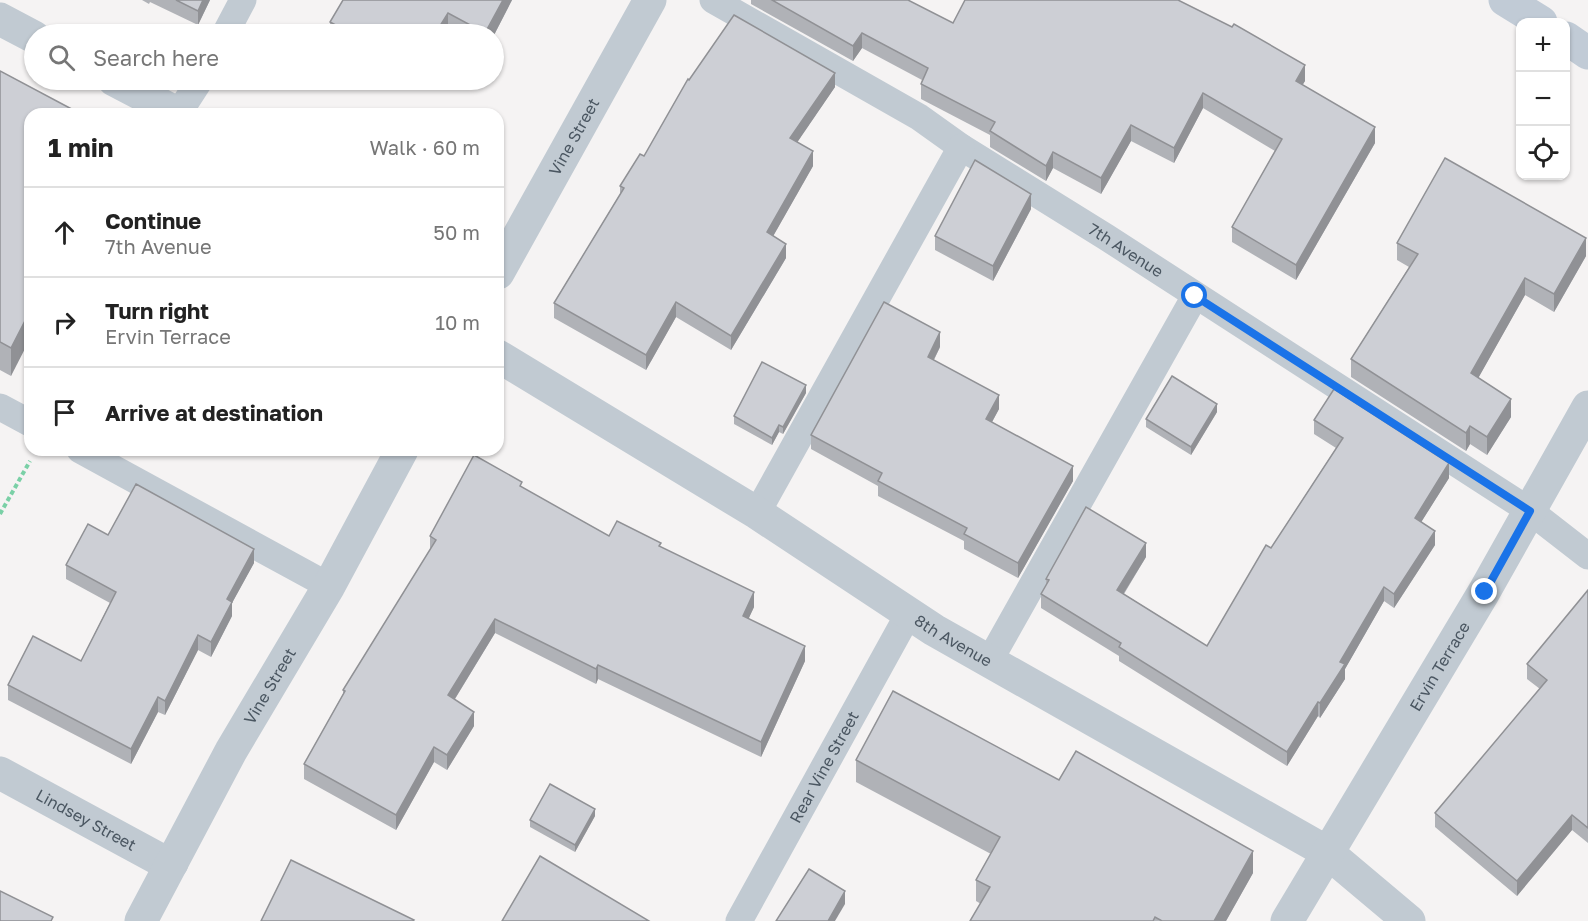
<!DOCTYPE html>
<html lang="en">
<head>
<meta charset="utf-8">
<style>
  :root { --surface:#fff; --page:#f2f2f2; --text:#222; --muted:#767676; --line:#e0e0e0 }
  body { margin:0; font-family:"Golos Text",sans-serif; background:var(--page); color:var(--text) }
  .controls { position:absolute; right:18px; top:18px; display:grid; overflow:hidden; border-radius:12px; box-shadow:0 2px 4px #0004 }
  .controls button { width:54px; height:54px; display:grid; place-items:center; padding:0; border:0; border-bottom:2px solid var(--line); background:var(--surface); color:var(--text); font:30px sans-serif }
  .stop { position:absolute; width:18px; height:18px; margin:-14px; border:4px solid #1a73e8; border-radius:50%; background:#fff }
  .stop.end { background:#1a73e8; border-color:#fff; box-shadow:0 2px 6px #0008 }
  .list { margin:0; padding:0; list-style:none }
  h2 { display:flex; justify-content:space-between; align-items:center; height:78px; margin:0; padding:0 24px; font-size:26px }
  h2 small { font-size:20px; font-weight:400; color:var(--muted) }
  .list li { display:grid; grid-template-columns:39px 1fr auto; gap:18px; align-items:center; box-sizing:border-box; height:90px; padding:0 24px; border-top:2px solid var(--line) }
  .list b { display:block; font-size:22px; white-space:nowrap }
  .list p { margin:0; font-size:20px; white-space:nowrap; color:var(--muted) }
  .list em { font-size:20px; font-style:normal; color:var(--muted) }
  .icon { flex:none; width:33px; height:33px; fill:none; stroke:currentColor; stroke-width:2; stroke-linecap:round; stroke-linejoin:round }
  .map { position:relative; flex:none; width:1588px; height:921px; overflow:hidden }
  .search { position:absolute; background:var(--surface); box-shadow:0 2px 4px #0004; left:24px; top:24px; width:480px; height:66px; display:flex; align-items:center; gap:15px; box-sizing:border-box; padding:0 21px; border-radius:33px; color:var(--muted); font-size:22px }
  .panel { position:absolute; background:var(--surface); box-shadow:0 2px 4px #0004; left:24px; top:108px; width:480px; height:348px; border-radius:18px }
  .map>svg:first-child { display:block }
</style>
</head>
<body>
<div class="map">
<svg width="1588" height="921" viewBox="0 0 1588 921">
  <rect width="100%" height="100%" fill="#f5f3f3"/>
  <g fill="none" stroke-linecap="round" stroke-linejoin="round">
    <path stroke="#7ad0a6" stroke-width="4" stroke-dasharray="4.5 3" stroke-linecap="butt" d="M0 514 30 461"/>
    <g stroke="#c1cad2" stroke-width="27">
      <path id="s1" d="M713 0 919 117 961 147 1106 237 1530 511 1588 556"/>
      <path d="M225 34 243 0"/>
      <path d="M178 114 200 80"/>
      <path d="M0 407 30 423"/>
      <path d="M80 450 329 586"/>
      <path d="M757 513 961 147"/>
      <path d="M990 660 1195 296"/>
      <path id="s2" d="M739 921 909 613"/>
    </g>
    <g stroke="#c1cad2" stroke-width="33">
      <path d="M0 19 34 37"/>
      <path d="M114 80 179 114"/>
      <path id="s3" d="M498 273 650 0"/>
      <path id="s4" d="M498 356 757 513 934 630 1327 852 1409 921"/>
      <path id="s5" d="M0 773 157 858 172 863"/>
      <path id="s6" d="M141 921 231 751 329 586 402 450"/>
      <path id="s7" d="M1287 921 1484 592 1588 407"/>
    </g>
    <g stroke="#c1cbd6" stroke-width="33">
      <path d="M1505 0 1541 22"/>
      <path d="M1566 38 1588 53"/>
    </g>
  </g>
  <g fill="#b0b2b7">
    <path d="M142 0H210L198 25 150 2 149 4Z"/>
    <path d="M343 0H512L494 35 454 34 448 31 446 34H330V22Z"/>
    <path d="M751 0H874L953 23 1305 81 1302 85 1375 143 1296 280 1232 242V227L1275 151 1203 108 1174 163 1131 141 1101 194 1053 168 1046 181 990 147V135L921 99V84L922 80 862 48 853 61 751 4Z"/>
    <path d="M0 71 81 114 11 376 0 370Z"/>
    <path d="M398 80H419L413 89Z"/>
    <path d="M689 80 835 87 797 142 813 166 773 236 786 258 731 350 676 317 646 370 554 318V303L620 194V186L644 156Z"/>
    <path d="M1031 209 993 281 935 250V236Z"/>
    <path d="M1397 243 1586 256 1554 312 1525 295 1478 378 1511 417 1487 455 1470 444 1466 451 1351 377V359L1409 267 1397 260Z"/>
    <path d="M940 347 934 360 999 409 992 422 1073 481 1018 578 964 549V541L878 496V486L811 449V435Z"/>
    <path d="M806 393 783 434 779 432 772 445 734 424V416Z"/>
    <path d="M1217 412 1191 455 1146 427V419Z"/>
    <path d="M1314 420 1449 478 1421 522 1435 545 1394 608 1384 601 1345 669V679L1320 718 1318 716 1287 766 1119 661V656L1041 608V594L1046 586V579L1146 557 1124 594 1207 646 1336 448 1314 434Z"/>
    <path d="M522 487 609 536 661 547 754 607 748 619 805 661 761 757 598 679 596 684 495 633 455 699 474 726 447 770 434 762 396 830 304 779V764L343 694V690L430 550V536Z"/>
    <path d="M108 535 254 563 232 603V616L211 657 198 650 165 715 158 712 131 764 8 700V685L81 661 110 603 66 579V565Z"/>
    <path d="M1588 590V843L1572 830 1517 896 1435 827V813L1540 689 1527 679V664Z"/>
    <path d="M856 760 1059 780 1253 873 1226 921H970L981 904 976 901V880L991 854 856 782Z"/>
    <path d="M595 816 575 852 530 827V820Z"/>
  </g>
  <g fill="#909195">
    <path d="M203 0H210L198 25V11Z"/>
    <path d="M503 0H512L494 35 485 34Z"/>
    <path d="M448 13V31L446 34H435Z"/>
    <path d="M862 33V48L853 61V46Z"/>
    <path d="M1305 65V81L1296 96V81Z"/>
    <path d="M835 73V87L790 153V138Z"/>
    <path d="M413 80H419L413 89Z"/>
    <path d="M1203 93V108L1174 163V148Z"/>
    <path d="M1131 125V141L1101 194V178Z"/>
    <path d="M1375 127V143L1296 280V265Z"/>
    <path d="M813 151V166L767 247V232Z"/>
    <path d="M1053 152V168L1046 181V166Z"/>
    <path d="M1031 194V209L993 281V266Z"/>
    <path d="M1586 238V256L1554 312V294Z"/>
    <path d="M786 244V258L731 350V336Z"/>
    <path d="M1525 278V295L1471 391V373Z"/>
    <path d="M676 302V317L646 370V355Z"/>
    <path d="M30 311V339L11 376V348Z"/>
    <path d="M940 332V347L928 371V357Z"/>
    <path d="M806 385V393L783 434V427Z"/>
    <path d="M999 395V409L986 433V419Z"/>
    <path d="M1511 399V417L1487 455V437Z"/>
    <path d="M1217 404V412L1191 455V447Z"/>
    <path d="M779 425V432L772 445V438Z"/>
    <path d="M1470 426V444L1466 451V433Z"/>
    <path d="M1449 463V478L1415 532V518Z"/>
    <path d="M1073 466V481L1018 578V563Z"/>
    <path d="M1435 531V545L1394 608V594Z"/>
    <path d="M1146 543V557L1117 604V590Z"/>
    <path d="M254 549V563L232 603V616L211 657V642L227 599Z"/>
    <path d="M1384 587V601L1345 669V679L1320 718V703L1340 662Z"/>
    <path d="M754 592V607L743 631V616Z"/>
    <path d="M495 619V633L448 710V695Z"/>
    <path d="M198 635V650L165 715V701Z"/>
    <path d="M805 646V661L761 757V742Z"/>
    <path d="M598 665V679L596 684V669Z"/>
    <path d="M158 697V712L131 764V749Z"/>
    <path d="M1318 702V716L1287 766V752Z"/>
    <path d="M474 712V726L447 770V755Z"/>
    <path d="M434 747V762L396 830V815Z"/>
    <path d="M595 809V816L575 852V845Z"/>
    <path d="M1572 815V830L1517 896V881Z"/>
    <path d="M1253 851V873L1226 921H1214Z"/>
    <path d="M845 891V904L835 921H828Z"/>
  </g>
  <g fill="#cdcfd5" stroke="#909195" stroke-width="1.5">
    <path d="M176 0H203L198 11Z"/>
    <path d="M343 0H503L485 33 448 13 435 34H352L330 22Z"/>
    <path d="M772 0H908L953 23 965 0H1178L1232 27 1234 24 1305 65 1296 81 1375 127 1296 265 1232 227 1282 139 1203 93 1174 148 1131 125 1101 178 1053 152 1046 166 990 131 995 122 921 84 928 68 862 33 853 46Z"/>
    <path d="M734 15 835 73 790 138 813 151 767 232 786 244 731 336 676 302 646 355 554 303 624 188 620 186 640 154 644 156 688 79 689 80Z"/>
    <path d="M0 71 81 114H30V311L11 348 0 342Z"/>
    <path d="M1445 158 1586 238 1554 294 1525 278 1471 373 1511 399 1487 437 1470 426 1466 433 1351 359 1418 254 1397 243Z"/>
    <path d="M975 160 1031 194 993 266 935 236Z"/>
    <path d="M884 302 940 332 928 357 999 395 986 419 1073 466 1018 563 964 534 967 528 878 481 882 473 811 435Z"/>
    <path d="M762 362 806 385 783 427 779 425 772 438 734 416Z"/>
    <path d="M1172 376 1217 404 1191 447 1146 419Z"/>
    <path d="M1334 389 1449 463 1415 518 1435 531 1394 594 1384 587 1340 662 1345 664 1320 703 1318 702 1287 752 1119 647 1121 643 1041 594 1049 580 1046 579 1086 507 1146 543 1117 590 1207 646 1266 545 1271 548 1343 438 1314 420Z"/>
    <path d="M474 455 522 482 520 486 609 536 617 521 661 543 659 546 754 592 743 616 805 646 761 742 598 665 596 669 495 619 448 695 474 712 447 755 434 747 396 815 304 764 345 691 343 690 436 540 430 536Z"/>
    <path d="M136 484 254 549 227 599 232 602 211 642 198 635 165 701 158 697 131 749 8 685 33 636 81 661 116 592 66 565 88 524 108 535Z"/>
    <path d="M1588 590V828L1572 815 1517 881 1435 813 1547 680 1527 664Z"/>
    <path d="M893 691 1059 780 1076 751 1253 851 1214 921H1162L1155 917 1153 921H970L990 887 976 880 1000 837 856 760Z"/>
    <path d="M550 784 595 809 575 845 530 820Z"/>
    <path d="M540 856 649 921H502Z"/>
    <path d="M291 860 414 920 413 921H261Z"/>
    <path d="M809 869 845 891 828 921H776Z"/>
    <path d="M0 891 53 917 51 921H0Z"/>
  </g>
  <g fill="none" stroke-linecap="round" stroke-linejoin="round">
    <path stroke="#1a73e8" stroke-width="8" d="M1195 296 1530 511 1485 592"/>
  </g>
  <g text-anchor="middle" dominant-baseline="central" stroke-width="5" stroke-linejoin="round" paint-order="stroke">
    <g font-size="16" fill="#4a5661" stroke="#fff">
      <text stroke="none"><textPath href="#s3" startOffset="156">Vine Street</textPath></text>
      <text stroke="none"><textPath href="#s1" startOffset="483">7th Avenue</textPath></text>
      <text stroke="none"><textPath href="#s4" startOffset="537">8th Avenue</textPath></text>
      <text stroke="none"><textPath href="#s7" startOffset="297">Ervin Terrace</textPath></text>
      <text stroke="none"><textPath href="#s6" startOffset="268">Vine Street</textPath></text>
      <text stroke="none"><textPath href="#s2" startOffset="176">Rear Vine Street</textPath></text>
      <text stroke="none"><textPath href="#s5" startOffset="98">Lindsey Street</textPath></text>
    </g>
  </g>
</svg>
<div class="controls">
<button>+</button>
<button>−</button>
<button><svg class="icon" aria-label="locate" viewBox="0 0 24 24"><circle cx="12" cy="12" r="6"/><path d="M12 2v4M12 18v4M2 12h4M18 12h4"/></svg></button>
</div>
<div class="stop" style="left:1195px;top:296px"></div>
<div class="stop end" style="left:1485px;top:592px"></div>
<div class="search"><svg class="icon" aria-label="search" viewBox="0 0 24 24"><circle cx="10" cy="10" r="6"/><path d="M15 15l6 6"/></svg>Search here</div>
<section class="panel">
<h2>1 min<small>Walk · 60 m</small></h2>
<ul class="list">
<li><svg class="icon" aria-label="ahead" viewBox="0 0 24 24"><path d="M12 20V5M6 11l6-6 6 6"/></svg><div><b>Continue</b><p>7th Avenue</p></div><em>50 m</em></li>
<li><svg class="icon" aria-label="right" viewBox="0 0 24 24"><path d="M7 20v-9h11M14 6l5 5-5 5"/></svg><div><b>Turn right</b><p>Ervin Terrace</p></div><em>10 m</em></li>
<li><svg class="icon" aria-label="arrive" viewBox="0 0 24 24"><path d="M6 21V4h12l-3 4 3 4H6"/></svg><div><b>Arrive at destination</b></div></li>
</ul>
</section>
</div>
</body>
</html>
